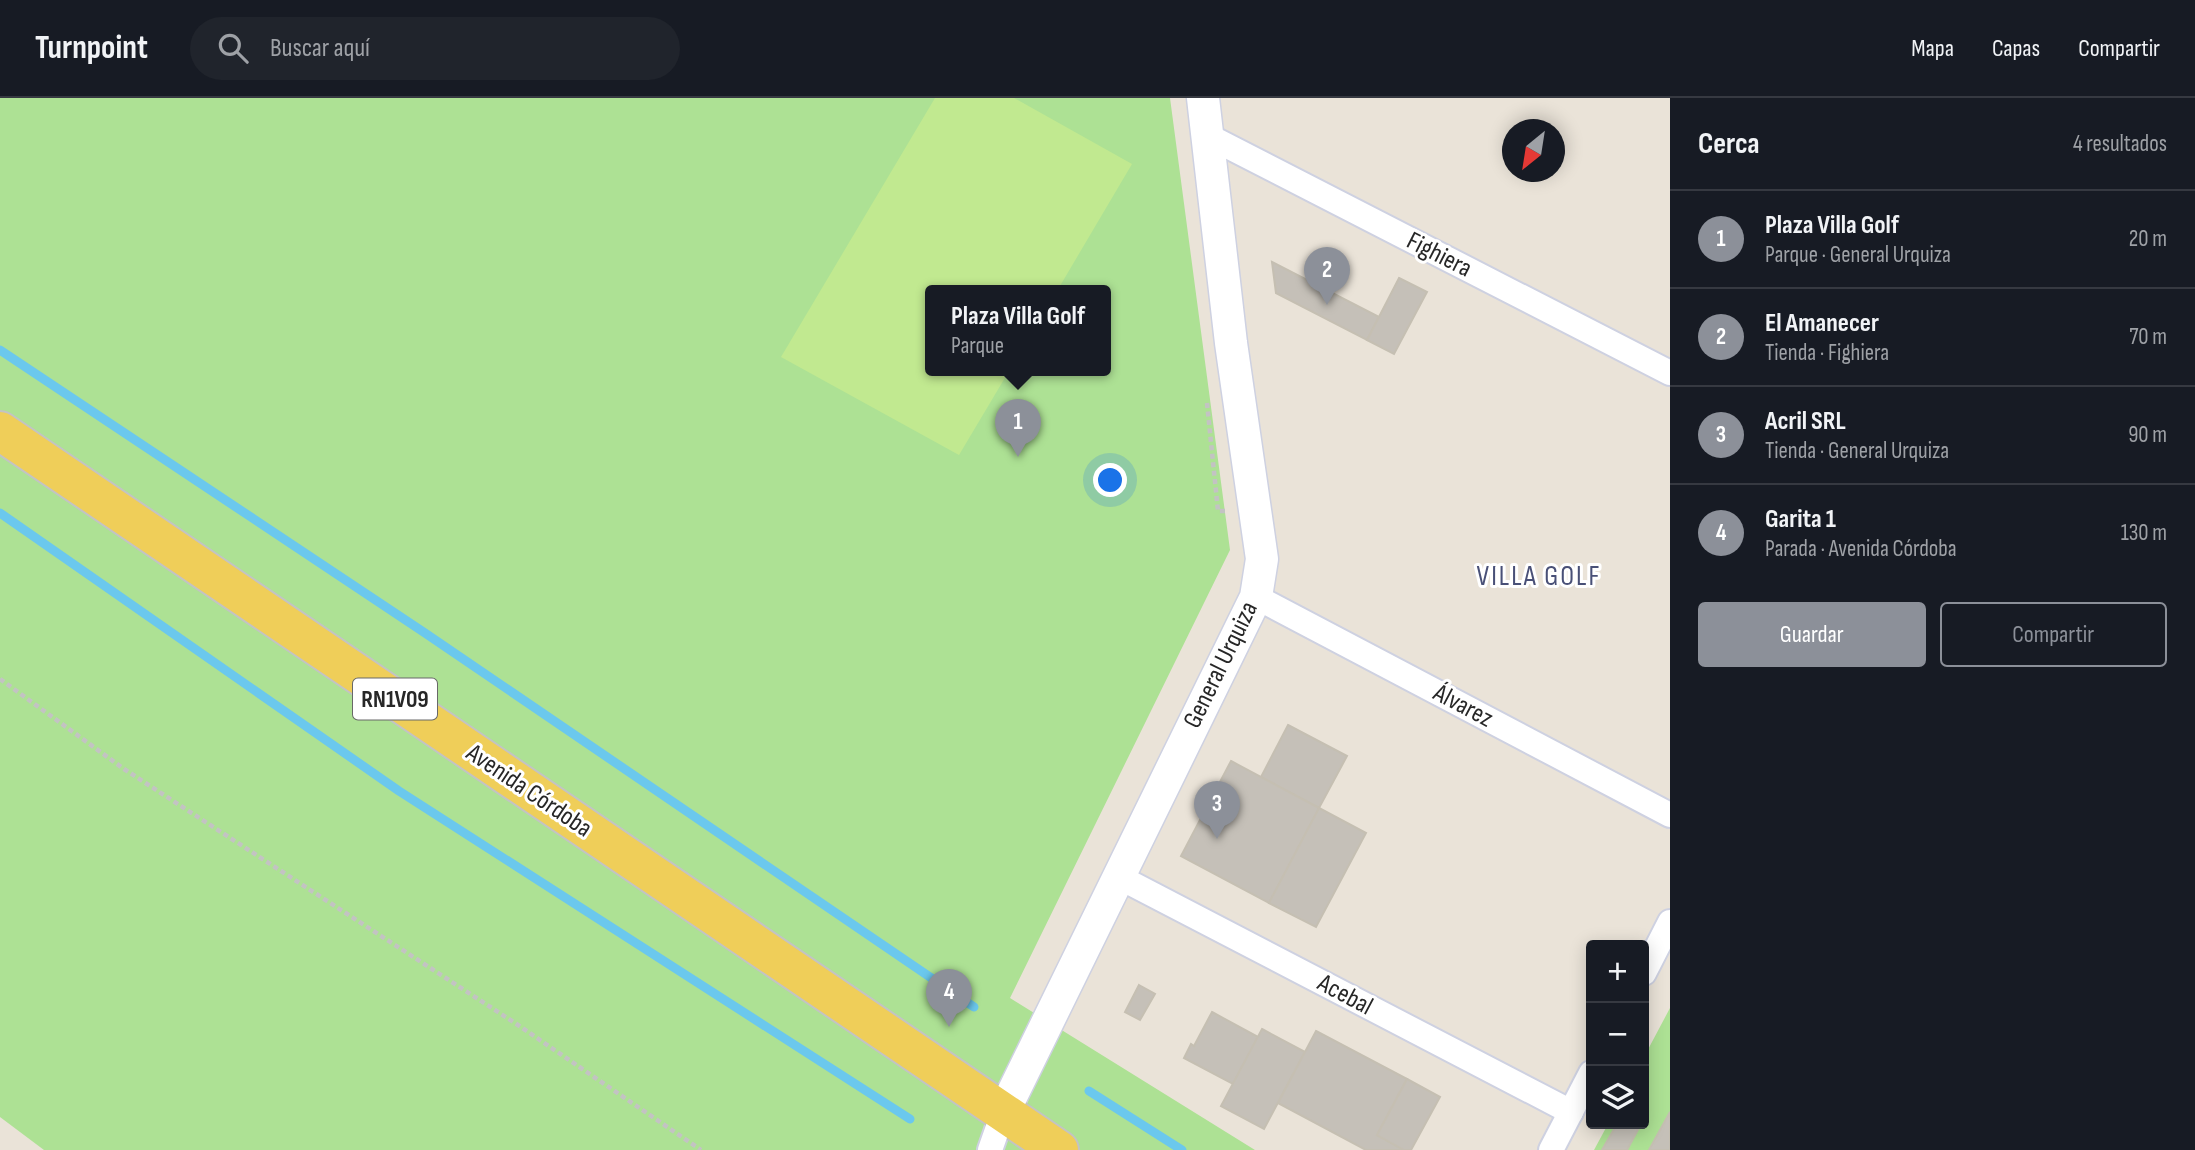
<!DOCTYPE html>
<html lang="es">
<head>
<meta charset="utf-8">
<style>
  :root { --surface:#171b24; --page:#20242c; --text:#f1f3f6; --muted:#9ea1a6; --line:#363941; --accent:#8c9099 }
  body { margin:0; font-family:"Sofia Sans Condensed",sans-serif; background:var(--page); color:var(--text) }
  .controls { position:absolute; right:21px; bottom:21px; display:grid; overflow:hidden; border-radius:7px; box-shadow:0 4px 18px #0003 }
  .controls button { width:63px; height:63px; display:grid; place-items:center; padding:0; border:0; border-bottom:2px solid var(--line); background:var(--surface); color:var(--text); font:35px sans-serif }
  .compass { position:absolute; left:1502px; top:21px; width:63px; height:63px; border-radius:50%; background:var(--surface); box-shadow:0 4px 18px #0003; rotate:210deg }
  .you { position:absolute; left:1111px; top:383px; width:24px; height:24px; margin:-18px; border:5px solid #fff; border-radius:50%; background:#1a73e8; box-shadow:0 0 0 10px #1a73e833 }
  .badge { display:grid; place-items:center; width:46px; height:46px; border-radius:50%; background:var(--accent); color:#fff; font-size:23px; font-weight:700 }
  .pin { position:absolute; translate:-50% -58px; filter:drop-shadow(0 2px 4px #0008) }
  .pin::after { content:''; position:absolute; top:37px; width:24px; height:21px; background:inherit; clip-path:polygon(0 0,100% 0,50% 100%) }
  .popup { position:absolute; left:925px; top:187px; width:186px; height:91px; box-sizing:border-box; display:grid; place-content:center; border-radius:7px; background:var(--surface); filter:drop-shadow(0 2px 5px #0005); font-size:23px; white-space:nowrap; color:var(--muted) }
  .popup b { font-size:26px; color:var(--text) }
  .popup::after { content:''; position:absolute; left:50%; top:100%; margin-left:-14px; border:14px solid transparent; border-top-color:var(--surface) }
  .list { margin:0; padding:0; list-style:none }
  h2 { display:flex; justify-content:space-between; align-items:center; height:91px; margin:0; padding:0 28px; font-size:30px }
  h2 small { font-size:23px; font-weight:400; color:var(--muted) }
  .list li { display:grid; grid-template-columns:46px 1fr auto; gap:21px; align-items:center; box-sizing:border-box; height:98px; padding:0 28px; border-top:2px solid var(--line) }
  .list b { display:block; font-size:26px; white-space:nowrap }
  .list p { margin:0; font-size:23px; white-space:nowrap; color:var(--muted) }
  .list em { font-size:23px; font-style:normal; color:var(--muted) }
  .actions { display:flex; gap:14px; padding:21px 28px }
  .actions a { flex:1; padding:16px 0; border:2px solid var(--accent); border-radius:7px; text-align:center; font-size:24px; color:var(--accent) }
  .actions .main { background:var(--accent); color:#fff }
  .icon { flex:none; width:38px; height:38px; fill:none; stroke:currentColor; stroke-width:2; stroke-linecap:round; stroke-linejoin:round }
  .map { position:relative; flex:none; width:1670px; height:1052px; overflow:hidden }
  header { display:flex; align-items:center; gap:42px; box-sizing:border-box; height:98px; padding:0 35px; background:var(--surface); border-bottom:2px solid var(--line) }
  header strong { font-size:33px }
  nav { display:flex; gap:38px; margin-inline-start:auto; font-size:24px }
  .search { width:490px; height:63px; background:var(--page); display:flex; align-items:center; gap:18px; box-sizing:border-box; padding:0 24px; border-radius:38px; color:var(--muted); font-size:26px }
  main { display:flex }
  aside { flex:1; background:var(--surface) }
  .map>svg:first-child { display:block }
</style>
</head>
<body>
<header>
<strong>Turnpoint</strong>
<div class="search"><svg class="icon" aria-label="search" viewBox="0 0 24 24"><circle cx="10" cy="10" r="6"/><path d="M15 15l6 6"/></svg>Buscar aquí</div>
<nav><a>Mapa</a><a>Capas</a><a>Compartir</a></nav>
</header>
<main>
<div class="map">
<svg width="1670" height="1052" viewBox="0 0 1670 1052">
  <rect width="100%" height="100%" fill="#eae3d8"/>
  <g fill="#ade194" fill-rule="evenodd">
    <path d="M0 0H1170L1230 452 1010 900 1255 1052H44L0 1019ZM930 193H1106V273H930Z"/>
    <path d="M1670 910V1052H1594L1608 1026H1644V959Z"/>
  </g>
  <path fill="#c1e990" d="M935 0H1014L1132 66 1057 193H930V273H1009L959 357 781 259Z"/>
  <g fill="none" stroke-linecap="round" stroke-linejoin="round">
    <g stroke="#6bc8ed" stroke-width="9">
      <path d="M0 252 425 535 974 909"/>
      <path d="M0 415 399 693 910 1021"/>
      <path d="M1089 993 1182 1052"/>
    </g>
  </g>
  <g fill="#c5c0b8" stroke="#c5bfb2" stroke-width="2">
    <path d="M1272 164 1379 219 1367 242 1276 195Z"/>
    <path d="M1399 180 1427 194 1394 256 1367 242Z"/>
    <path d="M1288 627 1347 658 1319 710 1261 679Z"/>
    <path d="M1231 663 1319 710 1269 805 1181 758Z"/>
    <path d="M1319 710 1366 735 1316 829 1269 805Z"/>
    <path d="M1139 887 1155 896 1140 922 1125 914Z"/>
    <path d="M1212 914 1258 939 1233 986 1184 960 1191 946 1194 948Z"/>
    <path d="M1262 931 1305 954 1264 1031 1221 1008Z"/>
    <path d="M1316 933 1407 981 1377 1037 1404 1052H1366L1278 1005Z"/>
    <path d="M1407 981 1440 999 1411 1052H1404L1377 1037Z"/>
    <path d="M1670 1014V1052H1649Z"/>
    <path d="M1617 1026H1641L1627 1052H1602Z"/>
  </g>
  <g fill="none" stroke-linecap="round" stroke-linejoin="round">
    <g stroke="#ced1e1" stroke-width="28">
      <g id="minor">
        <path d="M1208 38 1670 275"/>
        <path d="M1256 499 1670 717"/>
        <path d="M1119 779 1571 1014"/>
        <path d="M1644 875 1670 824"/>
        <path d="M990 1052 1003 1015"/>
        <path d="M1551 1052 1591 975"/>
      </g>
    </g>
    <g stroke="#ced1e1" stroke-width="35">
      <path id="tertiary" d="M1003 1015 1256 499 1262 461 1231 245 1203 0"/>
    </g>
    <g stroke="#c3c3c3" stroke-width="42">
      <path id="primary" d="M0 333 1059 1052"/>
    </g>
    <g stroke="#c3c3c3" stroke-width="4.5" stroke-dasharray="5 3.5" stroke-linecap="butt">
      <path d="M1207 305 1218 413H1226"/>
      <path d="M0 581 124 671 515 925 701 1052"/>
    </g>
    <use href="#minor" stroke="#fff" stroke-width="24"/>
    <use href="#tertiary" stroke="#fff" stroke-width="32"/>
    <use href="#primary" stroke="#efce59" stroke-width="38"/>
  </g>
  <g text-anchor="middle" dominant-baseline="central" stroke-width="6" stroke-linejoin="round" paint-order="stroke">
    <rect fill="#fff" stroke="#686868" stroke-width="2" x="353" y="580.5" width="84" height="41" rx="5"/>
    <g font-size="24" font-weight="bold" fill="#272727">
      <text x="395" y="601">RN1V09</text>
    </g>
    <g font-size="26" fill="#272727" stroke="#fff">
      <text transform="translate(1439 157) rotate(27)">Fighiera</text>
      <text transform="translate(1221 567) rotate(-64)">General Urquiza</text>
      <text transform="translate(1463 608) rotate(28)">Álvarez</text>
      <text transform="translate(529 693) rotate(34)">Avenida Córdoba</text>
      <text transform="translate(1345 897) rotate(28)">Acebal</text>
    </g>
    <g font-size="28" letter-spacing="2" fill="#495077" stroke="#fff">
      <text x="1539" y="478">VILLA GOLF</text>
    </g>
  </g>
</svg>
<div class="controls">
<button>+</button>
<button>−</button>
<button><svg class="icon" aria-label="layers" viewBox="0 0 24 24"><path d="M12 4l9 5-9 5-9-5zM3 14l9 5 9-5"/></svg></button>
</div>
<svg class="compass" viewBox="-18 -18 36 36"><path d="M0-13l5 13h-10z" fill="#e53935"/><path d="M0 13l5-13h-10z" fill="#9ea1a6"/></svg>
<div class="you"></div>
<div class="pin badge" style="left:1018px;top:359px">1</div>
<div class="popup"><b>Plaza Villa Golf</b>Parque</div>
<div class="pin badge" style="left:1327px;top:207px">2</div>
<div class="pin badge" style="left:1217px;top:741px">3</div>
<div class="pin badge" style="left:949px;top:929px">4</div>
</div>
<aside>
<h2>Cerca<small>4 resultados</small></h2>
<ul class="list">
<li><span class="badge">1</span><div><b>Plaza Villa Golf</b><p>Parque · General Urquiza</p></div><em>20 m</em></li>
<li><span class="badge">2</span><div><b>El Amanecer</b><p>Tienda · Fighiera</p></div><em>70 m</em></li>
<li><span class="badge">3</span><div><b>Acril SRL</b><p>Tienda · General Urquiza</p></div><em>90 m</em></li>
<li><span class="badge">4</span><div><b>Garita 1</b><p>Parada · Avenida Córdoba</p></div><em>130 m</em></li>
</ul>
<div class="actions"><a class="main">Guardar</a><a>Compartir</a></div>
</aside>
</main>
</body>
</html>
